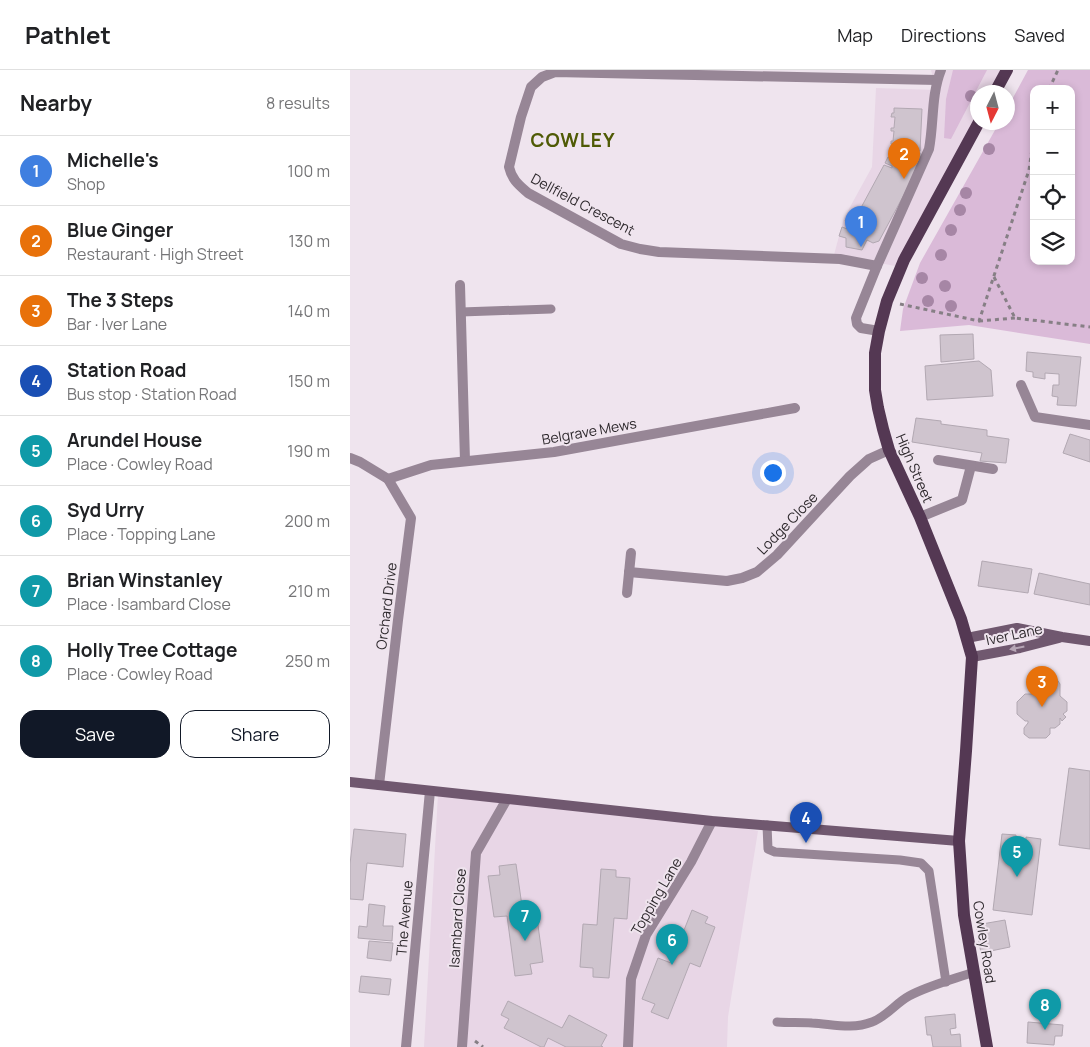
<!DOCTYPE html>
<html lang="en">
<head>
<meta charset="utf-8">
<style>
  :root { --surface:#fff; --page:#f2f2f2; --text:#202124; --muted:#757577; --line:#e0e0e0; --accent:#111827 }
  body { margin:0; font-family:Manrope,sans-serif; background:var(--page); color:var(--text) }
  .controls { position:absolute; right:15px; top:15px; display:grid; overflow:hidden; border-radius:10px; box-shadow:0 2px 8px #0003 }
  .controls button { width:45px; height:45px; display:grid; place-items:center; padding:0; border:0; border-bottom:1px solid var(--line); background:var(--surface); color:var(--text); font:25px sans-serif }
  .compass { position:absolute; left:620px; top:15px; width:45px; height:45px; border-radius:50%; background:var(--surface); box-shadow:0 2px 8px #0003; rotate:186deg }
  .you { position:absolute; left:422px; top:402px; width:18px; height:18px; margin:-12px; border:4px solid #fff; border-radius:50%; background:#1a73e8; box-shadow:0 0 0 8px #1a73e833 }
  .badge { display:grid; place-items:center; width:32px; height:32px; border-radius:50%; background:var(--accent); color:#fff; font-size:16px; font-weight:700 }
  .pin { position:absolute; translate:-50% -41px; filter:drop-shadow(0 1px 2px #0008) }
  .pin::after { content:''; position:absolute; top:26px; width:18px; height:15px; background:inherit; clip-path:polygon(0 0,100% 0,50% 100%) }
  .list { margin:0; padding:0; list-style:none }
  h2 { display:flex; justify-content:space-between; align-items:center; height:65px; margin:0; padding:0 20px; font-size:21px }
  h2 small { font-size:16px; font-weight:400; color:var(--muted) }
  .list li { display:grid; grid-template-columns:32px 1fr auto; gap:15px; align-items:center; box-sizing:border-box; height:70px; padding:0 20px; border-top:1px solid var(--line) }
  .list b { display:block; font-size:19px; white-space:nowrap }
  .list p { margin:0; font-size:16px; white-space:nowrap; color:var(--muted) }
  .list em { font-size:16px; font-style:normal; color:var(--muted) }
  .actions { display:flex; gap:10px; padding:15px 20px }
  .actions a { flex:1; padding:11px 0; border:1px solid var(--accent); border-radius:15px; text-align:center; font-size:18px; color:var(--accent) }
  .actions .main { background:var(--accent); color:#fff }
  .icon { flex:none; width:28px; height:28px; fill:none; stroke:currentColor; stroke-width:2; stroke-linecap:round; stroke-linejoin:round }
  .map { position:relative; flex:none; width:740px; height:977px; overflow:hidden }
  header { display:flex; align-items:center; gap:30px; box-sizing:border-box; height:70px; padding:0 25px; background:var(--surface); border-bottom:1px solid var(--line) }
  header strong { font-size:24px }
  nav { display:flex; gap:28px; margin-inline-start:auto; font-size:18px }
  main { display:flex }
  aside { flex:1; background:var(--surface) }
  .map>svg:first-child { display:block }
</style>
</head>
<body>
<header>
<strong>Pathlet</strong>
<nav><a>Map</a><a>Directions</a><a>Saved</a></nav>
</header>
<main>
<aside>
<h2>Nearby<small>8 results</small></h2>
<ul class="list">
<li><span class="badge" style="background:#3f7fe0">1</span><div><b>Michelle's</b><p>Shop</p></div><em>100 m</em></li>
<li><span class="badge" style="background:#e8710a">2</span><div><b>Blue Ginger</b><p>Restaurant · High Street</p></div><em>130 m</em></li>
<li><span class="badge" style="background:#e8710a">3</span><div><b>The 3 Steps</b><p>Bar · Iver Lane</p></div><em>140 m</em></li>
<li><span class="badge" style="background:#1a4fb4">4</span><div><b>Station Road</b><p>Bus stop · Station Road</p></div><em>150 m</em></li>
<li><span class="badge" style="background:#0f9aa8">5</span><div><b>Arundel House</b><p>Place · Cowley Road</p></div><em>190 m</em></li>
<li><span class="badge" style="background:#0f9aa8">6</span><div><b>Syd Urry</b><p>Place · Topping Lane</p></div><em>200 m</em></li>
<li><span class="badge" style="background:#0f9aa8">7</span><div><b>Brian Winstanley</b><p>Place · Isambard Close</p></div><em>210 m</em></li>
<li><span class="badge" style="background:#0f9aa8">8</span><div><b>Holly Tree Cottage</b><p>Place · Cowley Road</p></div><em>250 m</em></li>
</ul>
<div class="actions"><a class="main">Save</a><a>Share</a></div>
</aside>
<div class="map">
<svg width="740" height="977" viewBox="0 0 740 977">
  <rect width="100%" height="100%" fill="#efe4ee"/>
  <g fill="#e8d6e6">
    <path d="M581 0H653L641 22H628L627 47 545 196 494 186 484 185 489 166 494 148 522 97 526 18 586 20Z"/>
    <path d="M88 724 353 750 408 761 378 947 377 977H74Z"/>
  </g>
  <g fill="#dabad8" fill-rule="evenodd">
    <path d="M603 0H637L601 69 594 68 596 29Z"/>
    <path d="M678 0H740V274L619 255 550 261 553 239 570 193 649 53 658 52V37ZM684 19H721V191H684Z"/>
  </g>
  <g fill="#cfc4ce" stroke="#b2a8b2">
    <path d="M544 38 572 39 570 81 543 80V74H541V71H543L544 61H541V58H544L545 47H541L542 43H544Z"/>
    <path d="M547 82 570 83V95L529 171 523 173 517 170 512 180 496 177V168L489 166 492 157 500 160 503 155 495 151 499 143 506 147 534 95 542 98V96L535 93 538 87 545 90Z"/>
    <path d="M623 264 624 289 591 292 590 265Z"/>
    <path d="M677 282 731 287 726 336 707 335 708 327 702 326 703 315H709V304L695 303V309L683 307V302L676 301Z"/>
    <path d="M629 291 641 300 643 326 577 330 575 296Z"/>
    <path d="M566 348 591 351V354L637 360V366L659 369 656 393 630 391 632 383 562 372Z"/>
    <path d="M720 364 740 370V392L713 383Z"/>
    <path d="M632 491 682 499 678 523 628 516Z"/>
    <path d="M689 503 740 514V535L684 524Z"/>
    <path d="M706 608 710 614V626L717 632V641L713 644 716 647 712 651 710 648V654L705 658H700V664L696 668H679L674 664V658L678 653V651H675L667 644V632L675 624H686L691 618H696V613L700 609Z"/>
    <path d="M719 698 740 701V779L709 775Z"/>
    <path d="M4 759 56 764 53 797 17 793 13 830 0 829V794Z"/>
    <path d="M652 764 666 765V772L676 773V767L691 769 682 845 643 840Z"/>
    <path d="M166 794 174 850 187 848 193 892 180 894 182 904 165 906 157 846 144 847 138 806 150 805 149 796Z"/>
    <path d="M251 799 266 800V807L280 808 277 849 264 848 259 908 243 907V898L230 897 233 854 247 855Z"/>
    <path d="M19 834 35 836 33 856H43L42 871 8 868 9 856 17 857Z"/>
    <path d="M342 840 358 847 355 853 365 857 350 897 340 893 318 949 301 942 305 934 292 929 308 888 321 893Z"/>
    <path d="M655 850 660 877 631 883 626 855Z"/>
    <path d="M19 871 43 873 41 891 17 888Z"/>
    <path d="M11 906 41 909 39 925 9 922Z"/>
    <path d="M158 931 212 958 219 945 257 965 251 976 253 977H216L198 968 194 977H191L154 958 159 949 151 945Z"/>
    <path d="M605 944 606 958 600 959 601 965 610 964 611 977H583L581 965H577L575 947Z"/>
    <path d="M678 952 713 955 712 966H705L704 975 677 973Z"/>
  </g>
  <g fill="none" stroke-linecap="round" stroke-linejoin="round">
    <g stroke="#867f85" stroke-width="3" stroke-dasharray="4 4" stroke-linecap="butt">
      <path d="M699 19 708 0"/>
      <path d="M644 207 665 248 740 257"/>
      <path d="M550 234 629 251 679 100 684 65"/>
      <path d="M629 251 665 248"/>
      <path d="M125 971 133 977"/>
    </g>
    <g stroke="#978696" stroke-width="9">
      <path d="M111 242 201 239"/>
      <path d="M417 755 418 779 425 782 550 790 571 793 579 801 596 912"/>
      <path d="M427 952C439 953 450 952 462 953 482 954 502 960 522 952 536 947 546 933 559 926 577 916 604 909 624 902"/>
    </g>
    <g stroke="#978696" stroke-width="10">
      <path d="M527 196 490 189 309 182 290 179 271 174 178 123C169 115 162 110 159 97L171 47 181 17 192 7 205 2 587 10"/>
      <path d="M110 215 115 391"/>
      <path d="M529 261 511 258 507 254 506 248 527 196 579 79C584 53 581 25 591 0"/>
      <path d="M671 315 685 347 740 355"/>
      <path d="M0 388 10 392 38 409 61 448 48 550 29 715"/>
      <path d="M588 390 643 399"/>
      <path d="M38 409 81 395 204 382 445 338"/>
      <path d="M570 447 612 430 621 396"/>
      <path d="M279 502 377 511 392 508 407 502 427 485 500 406 519 389 539 380"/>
      <path d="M277 523 281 483"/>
      <path d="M56 977 80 721"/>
      <path d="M112 977 126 783 157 729"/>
      <path d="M278 977 281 909 296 865 341 792 362 751"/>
    </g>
    <g stroke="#70586f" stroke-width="10">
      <path d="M617 568 667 558 712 567 740 571"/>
      <path d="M622 587 670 578 709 568"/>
      <path d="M0 712 362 751 609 771"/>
    </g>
    <g stroke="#543853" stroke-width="12">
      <path d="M645 22 657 0"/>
      <path d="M629 52 554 190 537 231 529 261 525 283V320L528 338 533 359 539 380 570 447 611 549 622 587 616 681 609 771 614 845 637 977"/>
    </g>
  </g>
  <g fill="#a686a5">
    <circle cx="621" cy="26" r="6"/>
    <circle cx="639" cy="79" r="6"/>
    <circle cx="616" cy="123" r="6"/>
    <circle cx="610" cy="140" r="6"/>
    <circle cx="601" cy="160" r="6"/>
    <circle cx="591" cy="185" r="6"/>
    <circle cx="572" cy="208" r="6"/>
    <circle cx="595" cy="216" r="6"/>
    <circle cx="578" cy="231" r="6"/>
    <circle cx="601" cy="236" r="6"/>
  </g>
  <defs><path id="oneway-solid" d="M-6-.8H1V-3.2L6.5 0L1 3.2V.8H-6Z" transform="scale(1.25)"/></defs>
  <use fill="#b6a5b5" href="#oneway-solid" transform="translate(667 578) rotate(169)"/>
  <g text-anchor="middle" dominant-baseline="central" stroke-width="4" stroke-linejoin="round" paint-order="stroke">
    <g font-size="14" fill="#2e292d" stroke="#efe4ee">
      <text transform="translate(233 134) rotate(28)">Dellfield Crescent</text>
      <text transform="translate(239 361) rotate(-10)">Belgrave Mews</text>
      <text transform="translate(565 398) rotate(67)">High Street</text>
      <text transform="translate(437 453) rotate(-46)">Lodge Close</text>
      <text transform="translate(36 536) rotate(-83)">Orchard Drive</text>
      <text transform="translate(664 564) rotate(-12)">Iver Lane</text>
      <text transform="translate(306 826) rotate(-60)">Topping Lane</text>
      <text transform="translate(54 848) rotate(-85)">The Avenue</text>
      <text transform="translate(107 848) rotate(-86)">Isambard Close</text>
      <text transform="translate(635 872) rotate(81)">Cowley Road</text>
    </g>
    <g font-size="19" font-weight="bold" letter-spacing="1" fill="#4f5a05" stroke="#efe4ee">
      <text x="223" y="70">COWLEY</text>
    </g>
  </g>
</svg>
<div class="controls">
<button>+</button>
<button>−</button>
<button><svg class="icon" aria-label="locate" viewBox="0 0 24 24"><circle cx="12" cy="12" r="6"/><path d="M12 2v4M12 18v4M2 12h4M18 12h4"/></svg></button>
<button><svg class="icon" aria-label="layers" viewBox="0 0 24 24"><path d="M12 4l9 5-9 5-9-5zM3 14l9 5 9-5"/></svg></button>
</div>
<svg class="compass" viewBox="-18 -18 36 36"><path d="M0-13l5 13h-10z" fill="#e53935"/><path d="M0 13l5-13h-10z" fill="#757577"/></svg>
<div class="you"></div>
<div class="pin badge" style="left:511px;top:177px;background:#3f7fe0">1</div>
<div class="pin badge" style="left:554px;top:109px;background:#e8710a">2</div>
<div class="pin badge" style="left:692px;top:637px;background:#e8710a">3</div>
<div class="pin badge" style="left:456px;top:773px;background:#1a4fb4">4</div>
<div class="pin badge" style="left:667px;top:807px;background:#0f9aa8">5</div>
<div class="pin badge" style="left:322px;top:895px;background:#0f9aa8">6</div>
<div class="pin badge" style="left:175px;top:871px;background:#0f9aa8">7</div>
<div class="pin badge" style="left:695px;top:960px;background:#0f9aa8">8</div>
</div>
</main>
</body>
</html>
